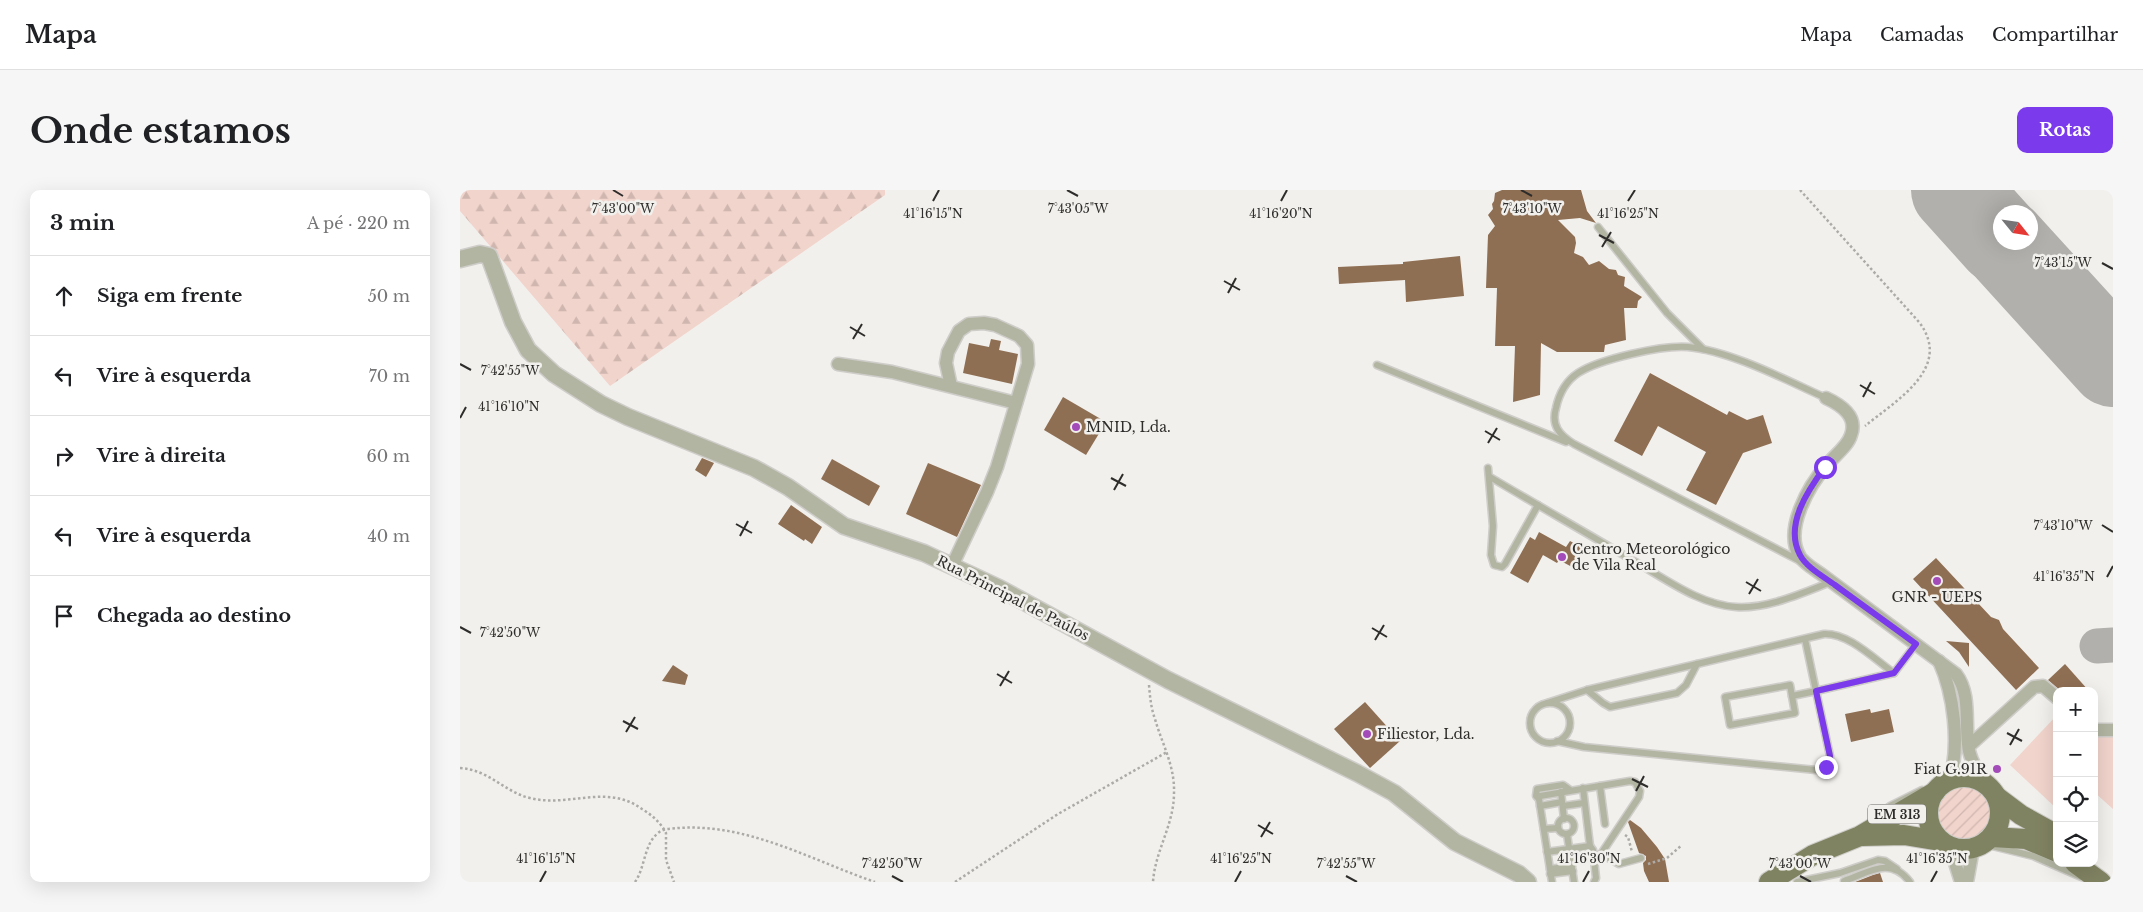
<!DOCTYPE html>
<html lang="pt">
<head>
<meta charset="utf-8">
<style>
  :root { --surface:#fff; --page:#f6f6f6; --text:#202124; --muted:#757577; --line:#e0e0e0; --accent:#7c3aed }
  body { margin:0; font-family:"Libre Baskerville",serif; background:var(--page); color:var(--text) }
  .controls { position:absolute; right:15px; bottom:15px; display:grid; overflow:hidden; border-radius:10px; box-shadow:0 5px 20px #0002 }
  .controls button { width:45px; height:45px; display:grid; place-items:center; padding:0; border:0; border-bottom:1px solid var(--line); background:var(--surface); color:var(--text); font:25px sans-serif }
  .compass { position:absolute; left:1533px; top:15px; width:45px; height:45px; border-radius:50%; background:var(--surface); box-shadow:0 5px 20px #0002; rotate:120deg }
  .stop { position:absolute; width:15px; height:15px; margin:-11px; border:4px solid #7c3aed; border-radius:50%; background:#fff }
  .stop.end { background:#7c3aed; border-color:#fff; box-shadow:0 1px 5px #0008 }
  .list { margin:0; padding:0; list-style:none }
  h2 { display:flex; justify-content:space-between; align-items:center; height:65px; margin:0; padding:0 20px; font-size:21px }
  h2 small { font-size:16px; font-weight:400; color:var(--muted) }
  .list li { display:grid; grid-template-columns:32px 1fr auto; gap:15px; align-items:center; box-sizing:border-box; height:80px; padding:0 20px; border-top:1px solid var(--line) }
  .list b { display:block; font-size:19px; white-space:nowrap }
  .list em { font-size:16px; font-style:normal; color:var(--muted) }
  .icon { flex:none; width:28px; height:28px; fill:none; stroke:currentColor; stroke-width:2; stroke-linecap:round; stroke-linejoin:round }
  .map { position:relative; flex:none; width:1653px; height:692px; overflow:hidden; border-radius:10px }
  header { display:flex; align-items:center; gap:30px; box-sizing:border-box; height:70px; padding:0 25px; background:var(--surface); border-bottom:1px solid var(--line) }
  header strong { font-size:24px }
  nav { display:flex; gap:28px; margin-inline-start:auto; font-size:18px }
  .intro { display:flex; align-items:center; justify-content:space-between; box-sizing:border-box; height:120px; padding:0 30px }
  h1 { margin:0; font-size:35px }
  .button { padding:12px 22px; border-radius:10px; background:var(--accent); color:#fff; font-size:18px; font-weight:700 }
  main { display:flex; gap:30px; padding:0 30px }
  aside { flex:1; background:var(--surface); border-radius:10px; box-shadow:0 5px 20px #0002 }
  .map>svg:first-child { display:block }
</style>
</head>
<body>
<header>
<strong>Mapa</strong>
<nav><a>Mapa</a><a>Camadas</a><a>Compartilhar</a></nav>
</header>
<div class="intro"><h1>Onde estamos</h1><a class="button">Rotas</a></div>
<main>
<aside>
<h2>3 min<small>A pé · 220 m</small></h2>
<ul class="list">
<li><svg class="icon" aria-label="ahead" viewBox="0 0 24 24"><path d="M12 20V5M6 11l6-6 6 6"/></svg><div><b>Siga em frente</b></div><em>50 m</em></li>
<li><svg class="icon" aria-label="left" viewBox="0 0 24 24"><path d="M17 20v-9H6M10 6l-5 5 5 5"/></svg><div><b>Vire à esquerda</b></div><em>70 m</em></li>
<li><svg class="icon" aria-label="right" viewBox="0 0 24 24"><path d="M7 20v-9h11M14 6l5 5-5 5"/></svg><div><b>Vire à direita</b></div><em>60 m</em></li>
<li><svg class="icon" aria-label="left" viewBox="0 0 24 24"><path d="M17 20v-9H6M10 6l-5 5 5 5"/></svg><div><b>Vire à esquerda</b></div><em>40 m</em></li>
<li><svg class="icon" aria-label="arrive" viewBox="0 0 24 24"><path d="M6 21V4h12l-3 4 3 4H6"/></svg><div><b>Chegada ao destino</b></div></li>
</ul>
</aside>
<div class="map">
<svg width="1653" height="692" viewBox="0 0 1653 692">
  <defs>
    <pattern id="forest-firs" width="22" height="20" patternUnits="userSpaceOnUse" patternTransform="scale(1.25)"><rect width="22" height="20" fill="#f1d4cc"/><path d="M5 1l3.5 6h-7zM16 11l3.5 6h-7z" fill="#cfb6af"/></pattern>
    <pattern id="garden-furrows" width="10" height="10" patternUnits="userSpaceOnUse" patternTransform="scale(1.25)"><rect width="10" height="10" fill="#f1d4cc"/><path d="M-1 1l2-2M0 10L10 0M9 11l2-2" fill="none" stroke="#cfb6af"/></pattern>
  </defs>
  <rect width="100%" height="100%" fill="#f2f0ec"/>
  <g fill="#f1d4cc">
    <path d="M1597 525V619L1550 575Z"/>
    <path d="M1634 545 1653 546V619L1634 602Z"/>
  </g>
  <path fill="url(#forest-firs)" d="M0 0H425V5L150 196 0 21Z"/>
  <circle fill="url(#garden-furrows)" cx="1504" cy="624" r="28"/>
  <g fill="none" stroke-linecap="round" stroke-linejoin="round">
    <path stroke="#b2b0ad" stroke-width="35" d="M1637 456 1653 455"/>
    <g stroke="#b2b0ad" stroke-width="88">
      <path d="M1495 0 1540 50"/>
      <path d="M1543 52 1653 173"/>
    </g>
  </g>
  <g fill="#8f6f54">
    <path d="M1042 0H1121L1127 21 1136 33 1120 28 1098 30 1115 47 1116 53 1114 63 1123 67 1129 75 1139 71 1149 79 1156 80 1158 85 1165 87 1164 96 1182 107 1178 111 1177 118H1164L1166 150 1145 155 1144 162H1097L1081 153 1080 205 1053 212 1055 156H1035L1037 98H1026L1028 45 1035 36 1028 25 1033 19 1032 14 1034 11 1035 3Z"/>
    <path d="M1000 66 1004 106 946 112 945 90 879 94 878 77 943 74V72Z"/>
    <path d="M531 149 541 151 539 160 558 164 552 194 503 183 509 153 529 157Z"/>
    <path d="M1190 183 1267 225 1269 221 1287 230 1303 225 1312 253 1283 263 1256 315 1226 300 1246 262 1198 236 1182 266 1154 251Z"/>
    <path d="M603 207 646 232 626 265 584 240Z"/>
    <path d="M242 268 254 273 246 287 235 280Z"/>
    <path d="M372 269 420 296 409 316 361 289Z"/>
    <path d="M468 273 521 295 497 347 446 324Z"/>
    <path d="M331 315 362 337 352 354 345 349 344 351 318 334Z"/>
    <path d="M1079 342 1106 357 1110 351 1123 358 1112 377 1099 370 1097 373 1083 365 1068 393 1050 383 1070 347 1075 350Z"/>
    <path d="M1476 368 1531 427 1539 430 1543 439 1579 478 1556 500 1453 389Z"/>
    <path d="M1486 451 1509 453V477L1499 462Z"/>
    <path d="M1605 474 1629 501H1601L1588 490Z"/>
    <path d="M213 475 228 485 225 495 202 491Z"/>
    <path d="M905 512 940 551 910 578 874 539Z"/>
    <path d="M1410 519 1411 523 1429 519 1434 542 1391 552 1385 524Z"/>
    <path d="M1170 630 1181 638 1197 657 1205 669 1209 692H1189L1184 681 1183 673 1186 670V666L1179 663 1168 632Z"/>
    <path d="M1420 683 1423 692H1395L1413 685Z"/>
  </g>
  <g fill="none" stroke-linecap="round" stroke-linejoin="round">
    <g stroke="#cfcdc9" stroke-width="9">
      <g id="service">
        <path d="M1138 37 1207 123 1243 159"/>
        <path d="M917 175 1106 252"/>
        <path d="M1028 278 1033 336 1031 365 1034 375 1042 377 1045 374 1078 315"/>
        <path d="M1030 287C1077 315 1125 342 1172 370 1203 387 1239 415 1276 417 1308 419 1342 403 1371 392"/>
        <path d="M1340 371 1114 254C1099 245 1091 235 1096 218 1099 204 1106 191 1118 183 1140 169 1202 155 1228 157 1271 161 1326 190 1366 208"/>
        <path d="M1345 449 1356 501 1434 483"/>
        <path d="M1330 495 1335 523 1270 535 1265 507Z"/>
        <path d="M1127 500 1143 513 1150 517 1217 503 1226 495 1237 474"/>
        <path d="M1087 513 1127 500 1364 444C1389 443 1414 469 1434 483L1456 454"/>
        <circle cx="1090" cy="533" r="20"/>
        <path d="M1097 551 1124 557 1356 580C1365 580 1370 575 1370 566L1356 501 1332 506"/>
        <path d="M1140 596 1145 634"/>
        <path d="M1123 598 1130 656"/>
        <path d="M1101 602 1104 629"/>
        <path d="M1079 609 1076 606 1077 599 1103 595 1110 600"/>
        <path d="M1080 616 1102 612"/>
        <path d="M1103 616 1124 613"/>
        <circle cx="1106" cy="636" r="8"/>
        <path d="M1413 629 1430 616 1462 600"/>
        <path d="M1084 639 1098 638"/>
        <path d="M1107 644 1114 692"/>
        <path d="M1532 656 1573 666 1621 687"/>
        <path d="M1087 662 1130 656 1133 660 1136 688 1134 692"/>
        <path d="M1141 664 1159 674 1181 668"/>
        <path d="M1090 679 1112 676"/>
        <path d="M1090 684 1113 681"/>
        <path d="M1384 691C1410 682 1430 666 1450 692"/>
        <path d="M1092 692 1079 609 1080 606 1170 591 1175 592 1180 601 1179 607 1141 664 1134 668"/>
        <path d="M1337 692 1380 683 1418 670 1425 671 1437 679"/>
      </g>
    </g>
    <g stroke="#cfcdc9" stroke-width="15">
      <g id="minor">
        <path d="M378 174 432 182 556 213"/>
        <path d="M491 196 486 173 488 162 499 141 509 134 524 133 535 135 559 146 567 155 568 174 537 277 527 302 492 376"/>
        <path d="M1366 208C1381 215 1398 226 1391 245 1388 256 1374 266 1367 275 1349 295 1323 340 1340 367 1345 374 1354 379 1361 384L1496 484C1512 505 1504 536 1509 561 1512 573 1518 583 1525 593"/>
        <path d="M1479 471C1494 504 1500 554 1490 589"/>
        <path d="M1634 540H1653"/>
        <path d="M1509 556 1574 497 1583 496 1597 508"/>
        <path d="M1490 657 1501 692"/>
        <path d="M1507 692 1513 659"/>
      </g>
    </g>
    <g stroke="#cfcdc9" stroke-width="19">
      <path id="tertiary" d="M0 69 20 64 29 66 53 132 68 160 94 184 141 214 168 227 294 278 328 297 384 336 464 363 539 398 708 490 897 583 934 603 995 652 1059 684 1068 692"/>
    </g>
    <g stroke="#cfcdc9" stroke-width="22">
      <g id="primary">
        <circle cx="1504" cy="623" r="36"/>
        <path d="M1537 607 1561 625 1597 645"/>
        <path d="M1402 646 1444 645 1480 651"/>
        <path d="M1532 647 1566 649 1597 662"/>
        <path d="M1615 673 1641 692"/>
        <path d="M1309 692 1353 665 1400 646 1475 602"/>
      </g>
    </g>
    <g stroke="#adaba8" stroke-width="2.5" stroke-dasharray="2.5 2.5" stroke-linecap="butt">
      <path d="M1340 0 1459 132C1494 178 1435 211 1405 236"/>
      <path d="M689 495C690 507 691 518 695 529 702 554 715 576 714 603 714 635 695 661 693 692"/>
      <path d="M0 578C30 580 44 602 70 608 109 618 146 593 182 619 192 625 201 633 206 643V670L214 692"/>
      <path d="M1165 645 1168 647 1172 662"/>
      <path d="M1188 674 1207 668 1222 655"/>
      <path d="M175 692C185 678 184 655 197 644 203 638 211 639 218 638 288 633 351 670 415 692"/>
      <path d="M495 692 598 624 707 562"/>
    </g>
    <use href="#service" stroke="#b3b5a3" stroke-width="6"/>
    <use href="#minor" stroke="#b3b5a3" stroke-width="12"/>
    <use href="#tertiary" stroke="#b3b5a3" stroke-width="16"/>
    <use href="#primary" stroke="#808362" stroke-width="20"/>
  </g>
  <g fill="none" stroke-linecap="round" stroke-linejoin="round">
    <path stroke="#7c3aed" stroke-width="6" d="M1365 277C1348 300 1324 335 1340 365 1346 377 1364 387 1375 395 1402 415 1429 434 1456 454L1434 483 1356 501 1370 566 1366 577"/>
  </g>
  <path fill="none" stroke="#2e2d2b" stroke-width="2" d="M153 0 163 6M607 0 618 6M1061 0 1072 6M473 11 479 0M821 11 827 0M1168 11 1175 0M1139 45 1154 53M1142 57 1151 42M1642 73 1653 79M764 91 780 100M768 103 776 88M390 137 405 146M393 149 402 134M0 174 11 180M1400 195 1415 204M1403 207 1411 192M0 228 6 217M1025 241 1040 250M1028 253 1037 238M651 288 666 296M654 300 663 284M276 334 292 343M1642 335 1653 342M280 346 288 331M1647 387 1653 376M1286 392 1301 401M1289 404 1298 389M0 437 11 443M912 438 927 447M915 450 924 435M537 484 552 493M540 496 549 481M163 531 178 539M166 542 175 527M1547 543 1562 551M1550 555 1559 539M1172 589 1188 597M1176 601 1184 586M798 635 813 644M801 647 810 632M432 686 443 692M886 686 897 692M1340 686 1351 692M80 692 86 681M775 692 781 681M1123 692 1129 681M1471 692 1477 681"/>
  <g fill="#a34bb8" stroke="#f2f0ec" stroke-width="2">
    <circle cx="616" cy="237" r="5"/>
    <circle cx="1102" cy="367" r="5"/>
    <circle cx="1477" cy="391" r="5"/>
    <circle cx="907" cy="544" r="5"/>
    <circle cx="1537" cy="579" r="5"/>
  </g>
  <g text-anchor="middle" dominant-baseline="central" stroke-width="5" stroke-linejoin="round" paint-order="stroke">
    <rect fill="#f2f0ec" stroke="#696865" stroke-width="1" x="1408" y="614.5" width="58" height="19" rx="4"/>
    <g font-size="12" font-weight="bold" fill="#2e2d2b">
      <text x="1437" y="624">EM 313</text>
    </g>
    <g font-size="14" fill="#2e2d2b" stroke="#f2f0ec" text-anchor="start">
      <text x="626" y="237">MNID, Lda.</text>
      <text x="1112" y="359">Centro Meteorológico<tspan x="1112" dy="16">de Vila Real</tspan></text>
      <text x="1477" y="407" text-anchor="middle">GNR - UEPS</text>
      <text x="917" y="544">Filiestor, Lda.</text>
      <text x="1527" y="579" text-anchor="end">Fiat G.91R</text>
    </g>
    <g font-size="14" fill="#2e2d2b" stroke="#f2f0ec">
      <text transform="translate(553 408) rotate(27)">Rua Principal de Paúlos</text>
    </g>
  </g>
  <g font-size="12" text-anchor="middle" fill="#2e2d2b" stroke="#f2f0ec" stroke-width="5" stroke-linejoin="round" paint-order="stroke">
    <text x="163" y="23">7°43'00"W</text>
    <text x="618" y="23">7°43'05"W</text>
    <text x="1072" y="23">7°43'10"W</text>
    <text x="1168" y="28">41°16'25"N</text>
    <text x="473" y="28">41°16'15"N</text>
    <text x="821" y="28">41°16'20"N</text>
    <text x="1603" y="77">7°43'15"W</text>
    <text x="50" y="185">7°42'55"W</text>
    <text x="49" y="221">41°16'10"N</text>
    <text x="1603" y="340">7°43'10"W</text>
    <text x="1604" y="391">41°16'35"N</text>
    <text x="50" y="447">7°42'50"W</text>
    <text x="86" y="673">41°16'15"N</text>
    <text x="781" y="673">41°16'25"N</text>
    <text x="1129" y="673">41°16'30"N</text>
    <text x="1477" y="673">41°16'35"N</text>
    <text x="432" y="678">7°42'50"W</text>
    <text x="886" y="678">7°42'55"W</text>
    <text x="1340" y="678">7°43'00"W</text>
  </g>
</svg>
<div class="controls">
<button>+</button>
<button>−</button>
<button><svg class="icon" aria-label="locate" viewBox="0 0 24 24"><circle cx="12" cy="12" r="6"/><path d="M12 2v4M12 18v4M2 12h4M18 12h4"/></svg></button>
<button><svg class="icon" aria-label="layers" viewBox="0 0 24 24"><path d="M12 4l9 5-9 5-9-5zM3 14l9 5 9-5"/></svg></button>
</div>
<svg class="compass" viewBox="-18 -18 36 36"><path d="M0-13l5 13h-10z" fill="#e53935"/><path d="M0 13l5-13h-10z" fill="#757577"/></svg>
<div class="stop" style="left:1365px;top:277px"></div>
<div class="stop end" style="left:1366px;top:577px"></div>
</div>
</main>
</body>
</html>
